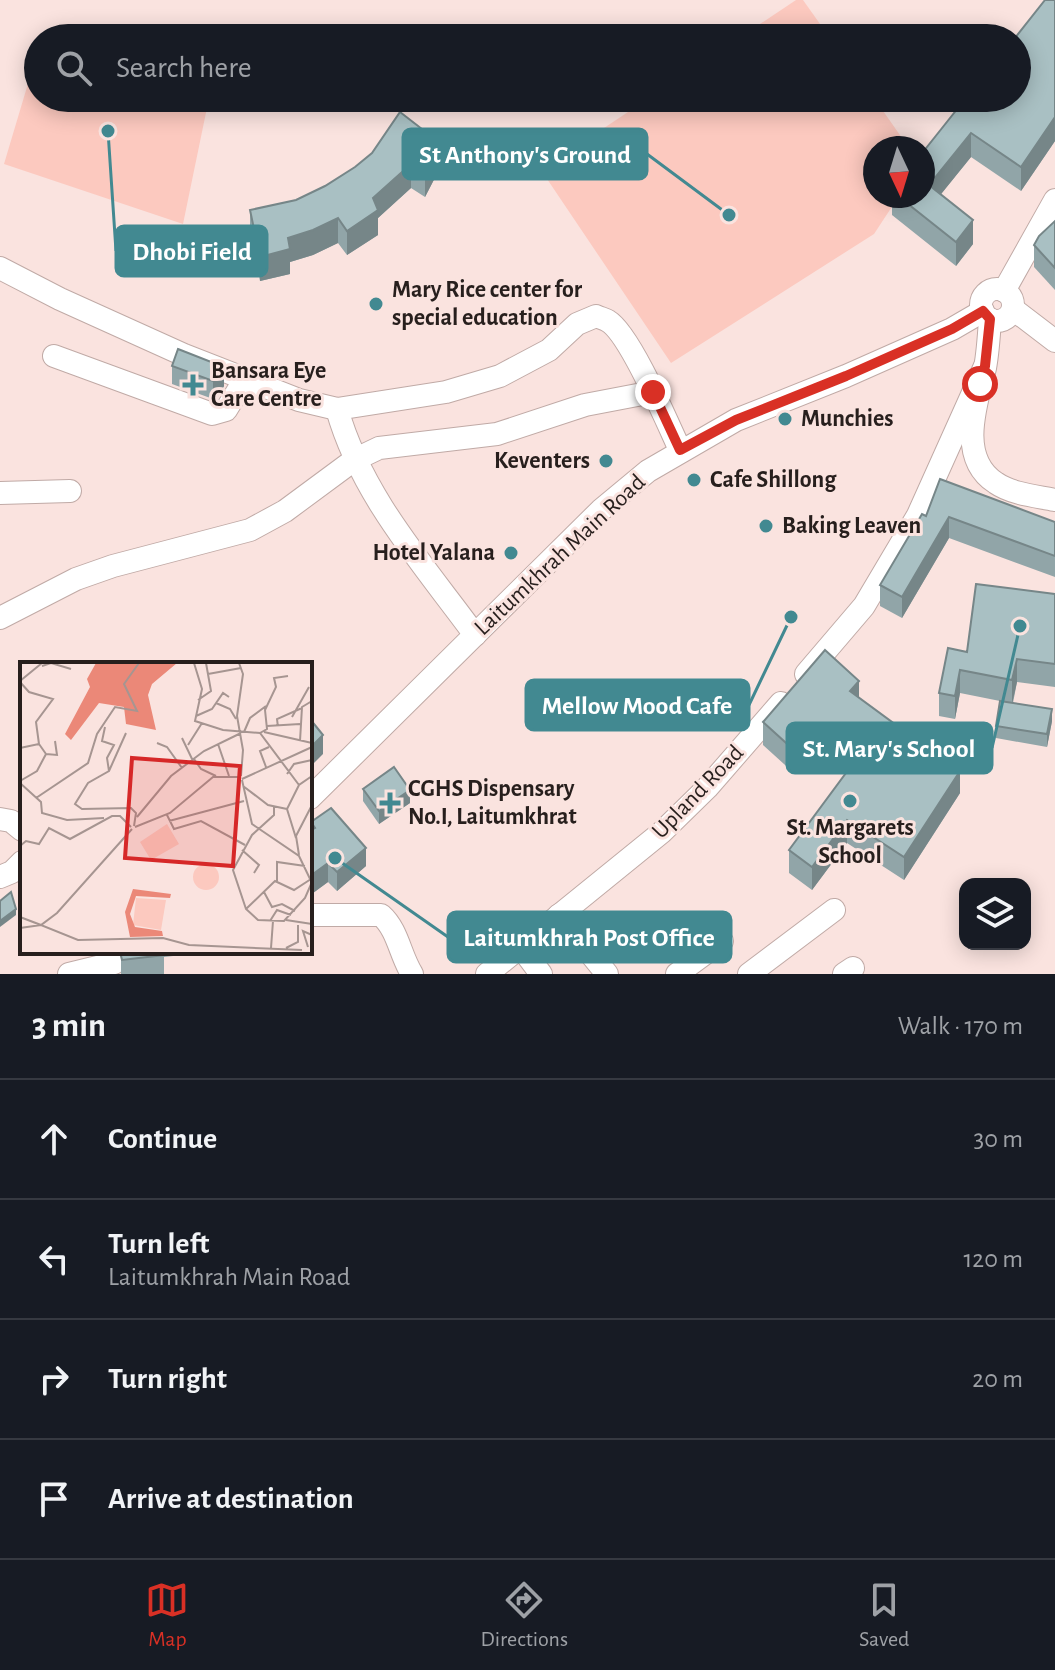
<!DOCTYPE html>
<html lang="en">
<head>
<meta charset="utf-8">
<style>
  :root { --surface:#171b24; --page:#20242c; --text:#f1f3f6; --muted:#9ea1a6; --line:#363941; --accent:#d93025 }
  body { margin:0; font-family:"Alegreya Sans",sans-serif; background:var(--page); color:var(--text) }
  .controls { position:absolute; right:24px; bottom:24px; display:grid; overflow:hidden; border-radius:16px; box-shadow:0 4px 20px #0003 }
  .controls button { width:72px; height:72px; display:grid; place-items:center; padding:0; border:0; border-bottom:2px solid var(--line); background:var(--surface); color:var(--text); font:40px sans-serif }
  .compass { position:absolute; left:863px; top:136px; width:72px; height:72px; border-radius:50%; background:var(--surface); box-shadow:0 4px 20px #0003; rotate:176deg }
  .stop { position:absolute; width:24px; height:24px; margin:-18px; border:6px solid #d93025; border-radius:50%; background:#fff }
  .stop.end { background:#d93025; border-color:#fff; box-shadow:0 2px 8px #0008 }
  .list { margin:0; padding:0; list-style:none }
  h2 { display:flex; justify-content:space-between; align-items:center; height:104px; margin:0; padding:0 32px; font-size:34px }
  h2 small { font-size:26px; font-weight:400; color:var(--muted) }
  .list li { display:grid; grid-template-columns:52px 1fr auto; gap:24px; align-items:center; box-sizing:border-box; height:120px; padding:0 32px; border-top:2px solid var(--line) }
  .list b { display:block; font-size:30px; white-space:nowrap }
  .list p { margin:0; font-size:26px; white-space:nowrap; color:var(--muted) }
  .list em { font-size:26px; font-style:normal; color:var(--muted) }
  .icon { flex:none; width:44px; height:44px; fill:none; stroke:currentColor; stroke-width:2; stroke-linecap:round; stroke-linejoin:round }
  .map { position:relative; flex:none; width:1055px; height:974px; overflow:hidden }
  .search { position:absolute; background:var(--surface); box-shadow:0 4px 20px #0003; left:24px; right:24px; top:24px; height:88px; display:flex; align-items:center; gap:20px; box-sizing:border-box; padding:0 28px; border-radius:44px; color:var(--muted); font-size:30px }
  .sheet { height:584px; background:var(--surface) }
  nav { display:flex; justify-content:space-around; align-items:center; box-sizing:border-box; height:112px; border-top:2px solid var(--line); background:var(--surface); font-size:22px; color:var(--muted) }
  nav a { display:grid; justify-items:center; gap:4px }
  nav .on { color:var(--accent) }
  .map>svg:first-child { display:block }
</style>
</head>
<body>
<div class="map">
<svg width="1055" height="974" viewBox="0 0 1055 974">
  <rect width="100%" height="100%" fill="#fae3df"/>
  <g fill="#fcc9bf">
    <path d="M796 0H803L830 38H739Z"/>
    <path d="M223 29 221 38H138Z"/>
    <path d="M38 50V98H209L183 224 4 164Z"/>
    <path d="M649 98H874L909 148H875V196H899L874 234 671 363 541 170Z"/>
  </g>
  <g fill="none" stroke-linecap="round" stroke-linejoin="round">
    <g stroke="#c0aaa6" stroke-width="24">
      <g id="minor">
        <path d="M0 268 60 299 184 355 299 400 337 409 446 392 500 376 549 350 577 324 596 316C600 318 605 319 608 321 630 334 668 424 680 450"/>
        <circle cx="997" cy="305" r="16"/>
        <path d="M1004 291 1055 200"/>
        <path d="M1013 309 1055 341"/>
        <path d="M990 319C989 335 988 352 985 368 976 404 957 458 996 483 1012 494 1036 496 1055 500"/>
        <path d="M54 356 212 414 226 410 245 379"/>
        <path d="M337 409C361 495 423 564 475 635"/>
        <path d="M0 493 70 491"/>
        <path d="M0 618 76 579 113 566 250 530 285 511 354 460 379 448 497 434 585 405 653 392"/>
        <path d="M806 674 864 606 918 515 985 366"/>
        <path d="M310 798 601 510 648 471 736 420 846 376 952 329 983 311"/>
        <path d="M0 819 11 821 22 830"/>
        <path d="M0 877 12 872 22 862"/>
        <path d="M310 915H381C398 930 400 955 412 974"/>
        <path d="M559 915 607 974"/>
        <path d="M520 946 541 974"/>
        <path d="M69 974 114 963"/>
        <path d="M487 974 662 832 707 788 781 703"/>
        <path d="M677 974 722 941"/>
        <path d="M749 974 834 910"/>
        <path d="M844 974 853 968"/>
      </g>
    </g>
    <use href="#minor" stroke="#fff" stroke-width="22"/>
  </g>
  <g fill="#91a5a8">
    <path d="M1055 0V141L1021 191 971 157 941 194 973 244 956 266 892 215V196H923Z"/>
    <path d="M372 153 440 168 425 197 411 188 378 218V235L347 255 338 243 313 255 290 262V274L260 281 250 234V210L296 200 325 186 355 167Z"/>
    <path d="M1055 221V290L1034 267V245Z"/>
    <path d="M178 349 224 386 217 398 213 399 172 384V366Z"/>
    <path d="M926 516 1055 522V577L949 538 902 618 880 606V585Z"/>
    <path d="M1055 594V687L1017 682 1013 703 1052 721 1047 747 996 738V726L1000 701 960 693 955 719 939 716V693L967 652Z"/>
    <path d="M859 698 960 793 904 880 847 843 812 890 789 873V850L849 769 820 747 795 774 763 745V722Z"/>
    <path d="M363 789 410 803 379 824 363 801Z"/>
    <path d="M311 822 366 866 337 891 328 882 313 893 310 890Z"/>
    <path d="M122 952H210L164 957V974H121V956L124 953Z"/>
  </g>
  <g fill="#768688">
    <path d="M1055 117V141L1021 191V167Z"/>
    <path d="M971 133V157L929 209V185Z"/>
    <path d="M440 143V168L425 197V172Z"/>
    <path d="M411 164V188L378 218V235L347 255V231L373 198Z"/>
    <path d="M338 218V243L313 255 290 262V274L260 281V257L288 238Z"/>
    <path d="M973 220V244L956 266V242Z"/>
    <path d="M224 367V386L217 398 213 399V381Z"/>
    <path d="M949 517V538L902 618V597Z"/>
    <path d="M1017 659V682L1012 704V680Z"/>
    <path d="M960 670V693L955 719V696Z"/>
    <path d="M859 681V704L850 691Z"/>
    <path d="M1052 709V721L1047 747V734Z"/>
    <path d="M820 724V747L795 774V751Z"/>
    <path d="M323 735V754L310 767V748Z"/>
    <path d="M960 771V793L904 880V857Z"/>
    <path d="M410 790V803L379 824V811Z"/>
    <path d="M847 820V843L812 890V867Z"/>
    <path d="M366 848V866L337 891V872Z"/>
    <path d="M328 863V882L313 893V874Z"/>
    <path d="M16 909V915L0 927V921Z"/>
  </g>
  <g fill="#a9c0c3" stroke="#768688" stroke-width="2">
    <path d="M1045 0H1055V117L1021 167 971 133 929 185 973 220 956 242 898 196H923V152L966 98H1017V38H1015Z"/>
    <path d="M400 112 440 143 425 172 411 164 373 198 378 210 347 231 338 218 313 230 288 238 290 249 260 257 250 210 296 200 325 186 355 167 372 153Z"/>
    <path d="M1055 221V268L1034 245 1039 236Z"/>
    <path d="M178 349 224 367 217 379 213 381 172 366Z"/>
    <path d="M940 479 1055 522V556L949 517 902 597 880 585 922 514 926 516Z"/>
    <path d="M976 584 1055 594V664L1017 659 1012 680 960 670 955 696 939 693 948 648 967 652Z"/>
    <path d="M825 650 859 681 850 691 918 741 926 730 960 771 904 857 847 820 812 867 789 850 860 754 820 724 795 751 763 722Z"/>
    <path d="M1000 701 1052 709 1047 734 996 726Z"/>
    <path d="M310 719 323 735 310 748Z"/>
    <path d="M394 767 410 790 379 811 363 789Z"/>
    <path d="M331 808 366 848 337 872 328 863 313 874 310 871V831L315 828 311 822Z"/>
    <path d="M11 892 16 909 0 921V901Z"/>
    <path d="M125 952H164V955L122 960 121 956Z"/>
  </g>
  <g fill="none" stroke-linecap="round" stroke-linejoin="round">
    <path stroke="#d93025" stroke-width="10" d="M653 392 680 450 736 420 846 376 952 329 983 311 990 319 985 366 980 384"/>
  </g>
  <g fill="#428991" stroke="#fae3df" stroke-width="3">
    <circle cx="376" cy="304" r="8"/>
    <path d="M189 373h8v8h8v8h-8v8h-8v-8h-8v-8h8z"/>
    <circle cx="785" cy="419" r="8"/>
    <circle cx="606" cy="461" r="8"/>
    <circle cx="694" cy="480" r="8"/>
    <circle cx="766" cy="526" r="8"/>
    <circle cx="511" cy="553" r="8"/>
    <circle cx="850" cy="801" r="8"/>
    <path d="M386 791h8v8h8v8h-8v8h-8v-8h-8v-8h8z"/>
  </g>
  <g text-anchor="middle" dominant-baseline="central" stroke-width="6" stroke-linejoin="round" paint-order="stroke">
    <g font-size="24" font-weight="bold" fill="#271f1d" stroke="#fae3df" text-anchor="start">
      <text x="392" y="290">Mary Rice center for<tspan x="392" dy="28">special education</tspan></text>
      <text x="211" y="371">Bansara Eye<tspan x="211" dy="28">Care Centre</tspan></text>
      <text x="801" y="419">Munchies</text>
      <text x="590" y="461" text-anchor="end">Keventers</text>
      <text x="710" y="480">Cafe Shillong</text>
      <text x="782" y="526">Baking Leaven</text>
      <text x="495" y="553" text-anchor="end">Hotel Yalana</text>
      <text x="408" y="789">CGHS Dispensary<tspan x="408" dy="28">No.I, Laitumkhrat</tspan></text>
      <text x="850" y="828" text-anchor="middle">St. Margarets<tspan x="850" dy="28">School</tspan></text>
    </g>
    <g font-size="24" fill="#271f1d" stroke="#fae3df">
      <text transform="translate(560 555) rotate(-43)">Laitumkhrah Main Road</text>
      <text transform="translate(698 792) rotate(-46)">Upland Road</text>
    </g>
  </g>
  <g transform="translate(20 662)">
    <rect width="292" height="292" fill="#fae3df"/>
    <path d="M147 162 159 182 131 198 120 180ZM173 215a13 13 0 1 1 26 0a13 13 0 1 1-26 0ZM116 236 146 238 141 268 113 263Z" fill="#fcc9bf"/>
    <path d="M76 1H157L132 22 128 33 136 68 106 62 104 45 79 41 51 78 45 72 70 25 67 17ZM113 227 151 232 150 236 116 234 110 252 115 265 142 269 143 274 110 275 105 250Z" fill="#eb8878"/>
    <path fill="none" stroke="#a69591" stroke-width="2" d="M174 1 182 27 175 59 203 68 240 71 279 123M219 1 223 12 217 54 223 88 221 114M22 4 31 1 51 7M188 12 221 6M0 19 22 1M0 20 9 30 33 37 16 60 19 82 0 86M178 38 191 29 186 1M196 41 210 47 216 57M176 54 192 47 203 31 209 35M272 55 289 25M247 64 280 62M85 65 82 79 94 83 87 96 89 109 68 121 55 142 62 147 111 146 116 151 114 164M258 65 257 57 282 46M224 70 230 56 246 44M244 70 292 81M240 71 247 67 245 48 256 25 254 16 268 14M162 76 173 99M280 79 282 45 292 39M137 81 147 85 162 106M198 82 209 114M168 83 182 61M26 92 37 93 35 79M174 97 181 107 196 114M246 105 240 89 249 85M89 109 106 71M267 112 274 102 292 98M222 117 292 85M222 118 232 162 279 194 292 221M0 119 17 109 26 92 19 82M0 121 21 140 22 151 47 158 84 156M223 124 248 143 267 147M16 136 68 101 77 72 95 45 117 49 104 22 119 1M254 145V153L232 173 213 208 226 247 238 258 264 259 285 236 292 220M147 153 154 167 181 159 225 183M117 155 151 114 184 89 221 71M149 159 224 139M115 165 150 151 193 115H218M276 176 267 147 279 123 292 114M0 184 6 179 19 182 29 166 50 177 92 154H100L111 165M222 188 239 203 234 211M279 193 276 174 292 143M257 219V200L285 204M244 230 252 245 262 242 275 249M226 247 255 219 274 228 291 217M0 255 21 263 37 251 112 167M266 258 292 262M250 259 257 248 271 253M0 266 21 263 58 278 143 276 169 283 282 288M288 285 283 269 292 273M251 286 253 259M266 286 278 280V263"/>
    <path fill="#d62828" fill-opacity="0.15" stroke="#d62828" stroke-width="4" d="M112 96 220 104 213 204 105 196Z"/>
    <rect width="292" height="292" fill="none" stroke="#271f1d" stroke-width="4"/>
  </g>
  <path fill="none" stroke="#428991" stroke-width="3" d="M729 215L647 154M108 131L116 251M791 617L749 705M1020 626L992 748M335 858L448 937"/>
  <g fill="#428991" stroke="#fae3df" stroke-width="3">
    <circle cx="729" cy="215" r="8"/>
    <circle cx="108" cy="131" r="8"/>
    <circle cx="791" cy="617" r="8"/>
    <circle cx="1020" cy="626" r="8"/>
    <circle cx="335" cy="858" r="8"/>
  </g>
  <g fill="#428991" stroke="#428991" stroke-width="3">
    <rect x="403" y="129" width="244" height="50" rx="8"/>
    <rect x="116" y="226" width="151" height="50" rx="8"/>
    <rect x="526" y="680" width="223" height="50" rx="8"/>
    <rect x="787" y="723" width="205" height="50" rx="8"/>
    <rect x="448" y="912" width="283" height="50" rx="8"/>
  </g>
  <g font-size="26" text-anchor="middle" font-weight="bold" fill="#fff">
    <text x="525" y="163">St Anthony's Ground</text>
    <text x="192" y="260">Dhobi Field</text>
    <text x="637" y="714">Mellow Mood Cafe</text>
    <text x="889" y="757">St. Mary's School</text>
    <text x="589" y="946">Laitumkhrah Post Office</text>
  </g>
</svg>
<div class="controls">
<button><svg class="icon" aria-label="layers" viewBox="0 0 24 24"><path d="M12 4l9 5-9 5-9-5zM3 14l9 5 9-5"/></svg></button>
</div>
<svg class="compass" viewBox="-18 -18 36 36"><path d="M0-13l5 13h-10z" fill="#e53935"/><path d="M0 13l5-13h-10z" fill="#9ea1a6"/></svg>
<div class="stop" style="left:980px;top:384px"></div>
<div class="stop end" style="left:653px;top:392px"></div>
<div class="search"><svg class="icon" aria-label="search" viewBox="0 0 24 24"><circle cx="10" cy="10" r="6"/><path d="M15 15l6 6"/></svg>Search here</div>
</div>
<section class="sheet">
<h2>3 min<small>Walk · 170 m</small></h2>
<ul class="list">
<li><svg class="icon" aria-label="ahead" viewBox="0 0 24 24"><path d="M12 20V5M6 11l6-6 6 6"/></svg><div><b>Continue</b></div><em>30 m</em></li>
<li><svg class="icon" aria-label="left" viewBox="0 0 24 24"><path d="M17 20v-9H6M10 6l-5 5 5 5"/></svg><div><b>Turn left</b><p>Laitumkhrah Main Road</p></div><em>120 m</em></li>
<li><svg class="icon" aria-label="right" viewBox="0 0 24 24"><path d="M7 20v-9h11M14 6l5 5-5 5"/></svg><div><b>Turn right</b></div><em>20 m</em></li>
<li><svg class="icon" aria-label="arrive" viewBox="0 0 24 24"><path d="M6 21V4h12l-3 4 3 4H6"/></svg><div><b>Arrive at destination</b></div></li>
</ul>
</section>
<nav>
<a class="on"><svg class="icon" aria-label="map" viewBox="0 0 24 24"><path d="M3 6l6-2 6 2 6-2v14l-6 2-6-2-6 2zM9 4v14M15 6v14"/></svg>Map</a>
<a><svg class="icon" aria-label="directions" viewBox="0 0 24 24"><path d="M12 3l9 9-9 9-9-9zM9 14v-3h6M13 9l2 2-2 2"/></svg>Directions</a>
<a><svg class="icon" aria-label="saved" viewBox="0 0 24 24"><path d="M7 4h10v16l-5-4-5 4z"/></svg>Saved</a>
</nav>
</body>
</html>
